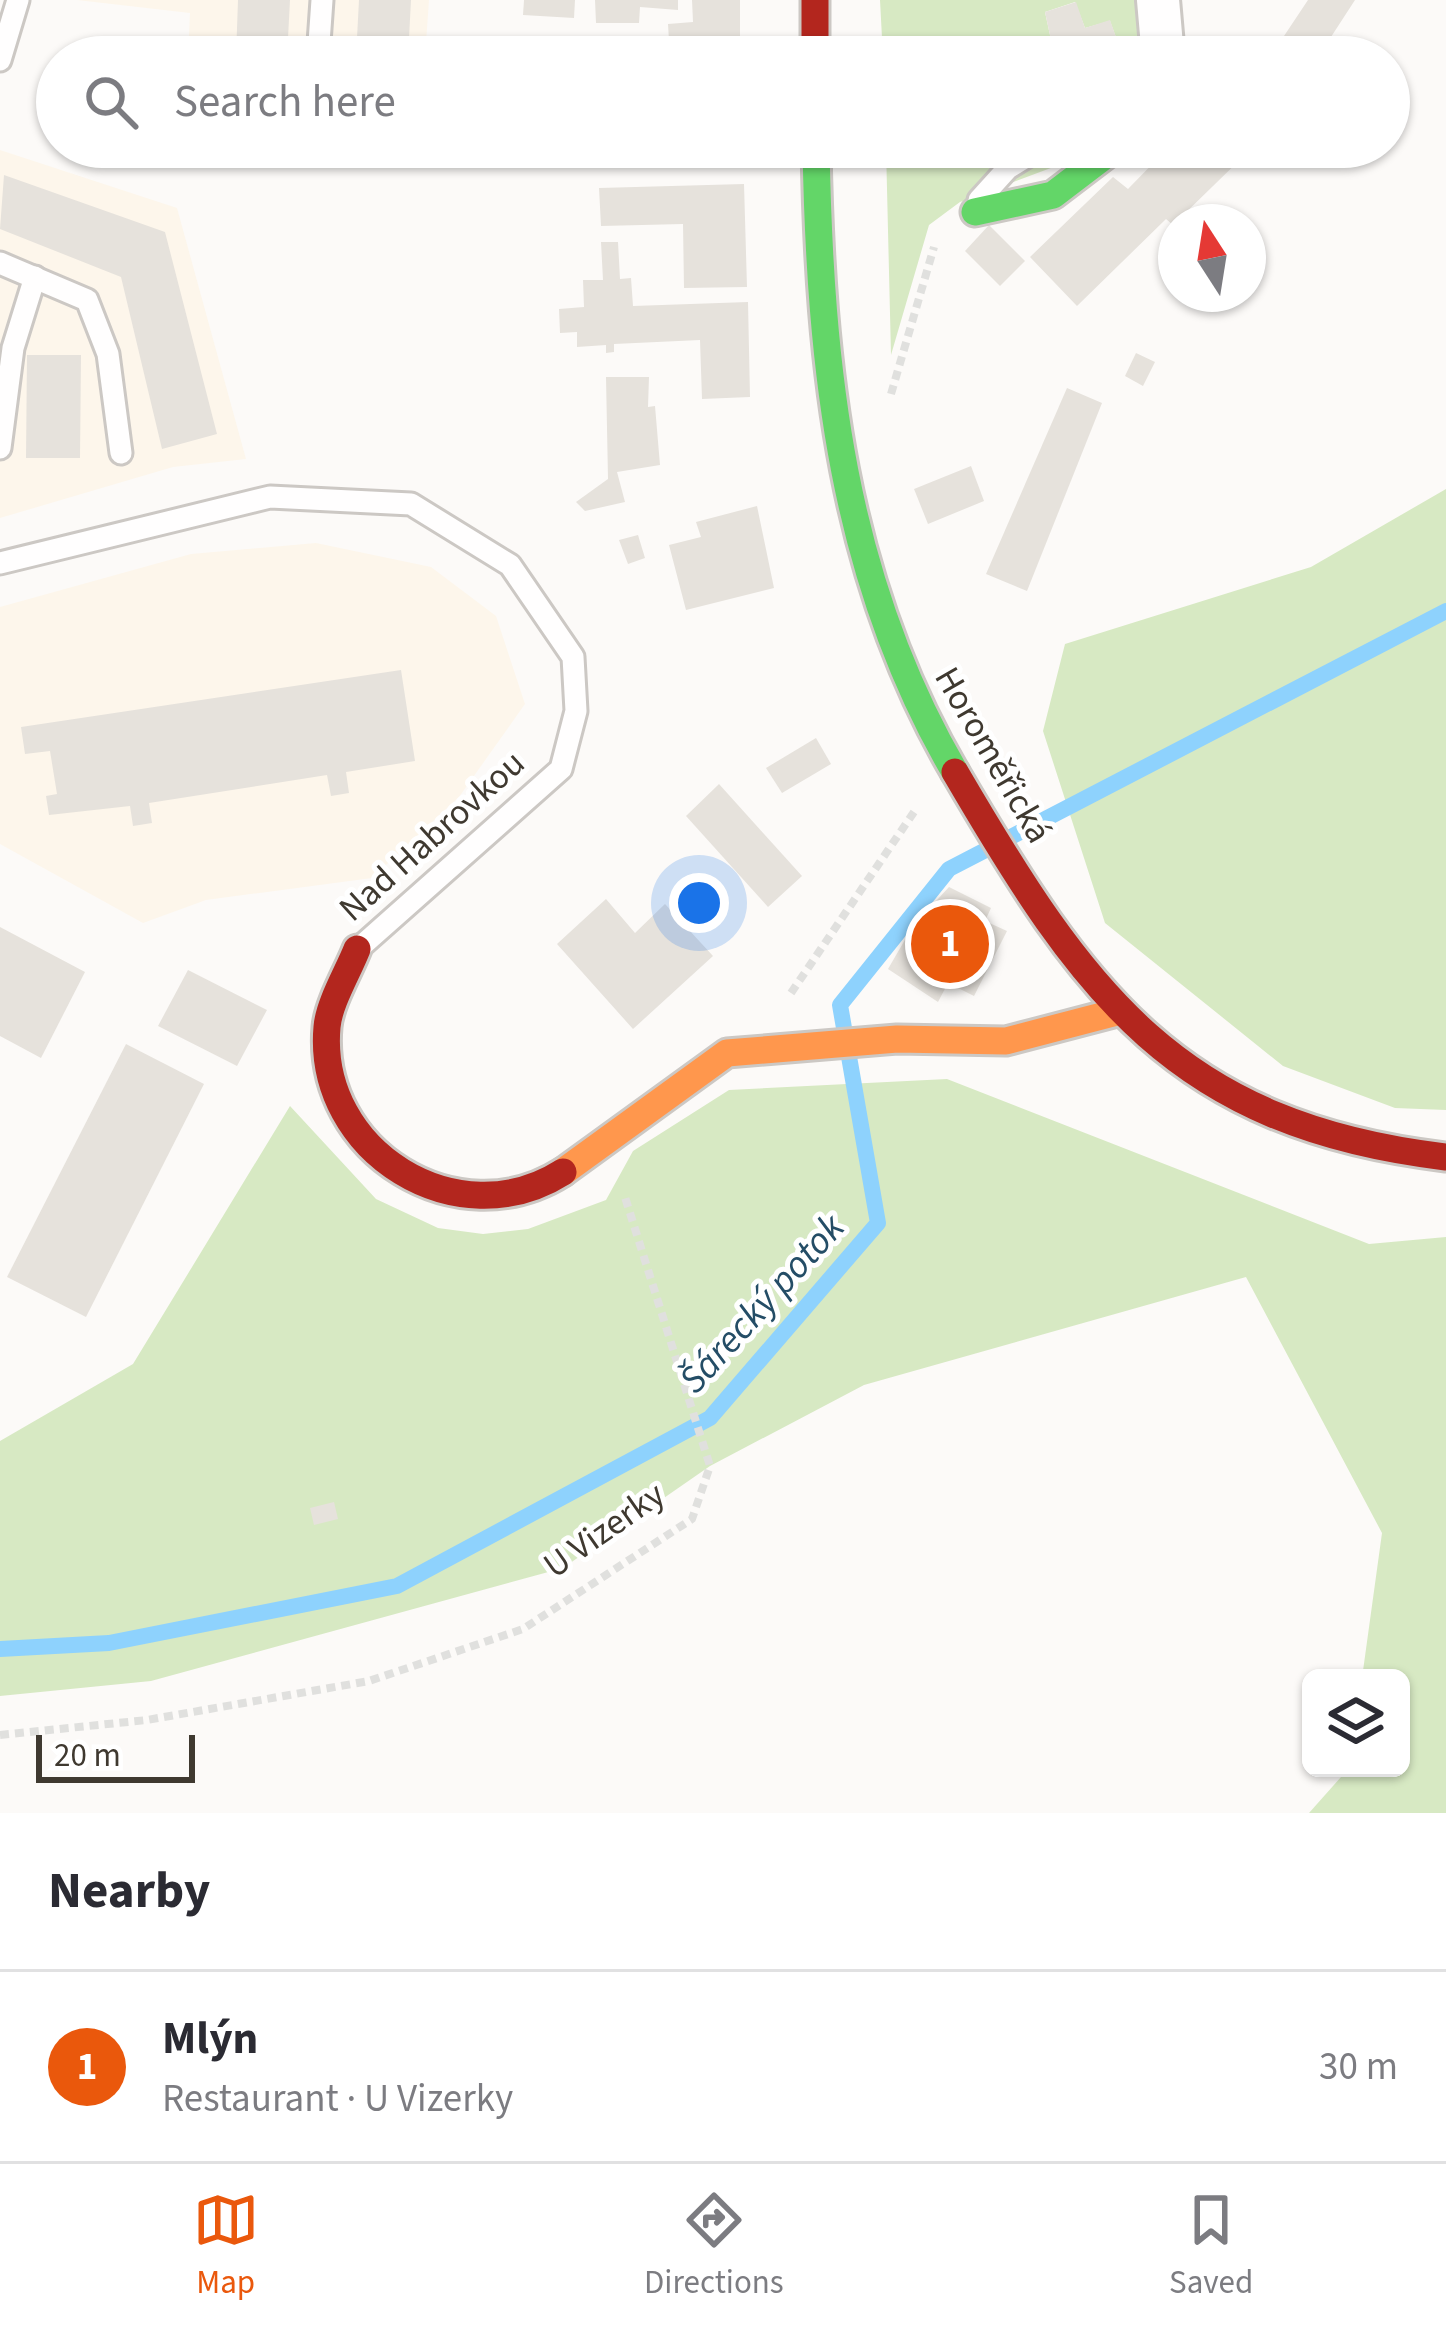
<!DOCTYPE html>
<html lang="en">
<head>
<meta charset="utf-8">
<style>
  :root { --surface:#fff; --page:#f2f2f3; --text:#2b2b33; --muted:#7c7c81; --line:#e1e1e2; --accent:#ea580c }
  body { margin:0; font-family:"Source Sans 3",sans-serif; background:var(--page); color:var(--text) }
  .controls { position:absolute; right:36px; bottom:36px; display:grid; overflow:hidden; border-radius:18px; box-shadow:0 3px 9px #0004 }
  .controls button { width:108px; height:108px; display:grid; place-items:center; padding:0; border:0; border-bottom:3px solid var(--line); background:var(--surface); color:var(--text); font:60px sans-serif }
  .compass { position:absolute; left:1158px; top:204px; width:108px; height:108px; border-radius:50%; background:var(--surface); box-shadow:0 3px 9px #0004; rotate:348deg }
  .scale { position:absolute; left:36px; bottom:30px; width:159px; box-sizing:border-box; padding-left:12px; border:6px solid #3f3930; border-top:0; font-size:33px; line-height:42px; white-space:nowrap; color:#3f3930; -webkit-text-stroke:9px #fff; paint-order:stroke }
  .you { position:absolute; left:699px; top:903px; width:42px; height:42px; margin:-30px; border:9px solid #fff; border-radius:50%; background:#1a73e8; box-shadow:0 0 0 18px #1a73e833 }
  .badge { display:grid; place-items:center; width:78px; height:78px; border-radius:50%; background:var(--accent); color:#fff; font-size:39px; font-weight:700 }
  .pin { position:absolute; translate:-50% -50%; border:6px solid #fff; box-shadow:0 3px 12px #0006 }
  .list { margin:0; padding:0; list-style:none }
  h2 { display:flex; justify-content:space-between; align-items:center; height:156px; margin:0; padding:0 48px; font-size:51px }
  h2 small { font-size:39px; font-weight:400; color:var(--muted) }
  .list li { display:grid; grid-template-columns:78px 1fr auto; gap:36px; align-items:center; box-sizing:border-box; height:192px; padding:0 48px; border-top:3px solid var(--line) }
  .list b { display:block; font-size:45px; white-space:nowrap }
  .list p { margin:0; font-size:39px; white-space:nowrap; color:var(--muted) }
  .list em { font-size:39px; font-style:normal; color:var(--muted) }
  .icon { flex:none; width:66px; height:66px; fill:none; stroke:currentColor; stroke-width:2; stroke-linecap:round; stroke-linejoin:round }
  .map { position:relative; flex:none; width:1446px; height:1813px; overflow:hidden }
  .search { position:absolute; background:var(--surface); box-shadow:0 3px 9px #0004; left:36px; right:36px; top:36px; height:132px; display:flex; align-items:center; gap:30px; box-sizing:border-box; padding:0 42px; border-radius:66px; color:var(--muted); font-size:45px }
  .sheet { height:348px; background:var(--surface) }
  nav { display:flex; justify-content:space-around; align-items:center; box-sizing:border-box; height:168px; border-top:3px solid var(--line); background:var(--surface); font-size:33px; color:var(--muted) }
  nav a { display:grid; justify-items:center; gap:6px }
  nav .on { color:var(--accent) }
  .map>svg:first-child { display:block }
</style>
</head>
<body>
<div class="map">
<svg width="1446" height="1813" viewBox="0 0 1446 1813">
  <rect width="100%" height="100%" fill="#fcfaf8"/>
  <g fill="#fdf6eb">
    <path d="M77 0H429L425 57H188L190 13Z"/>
    <path d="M181 147H419L418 160Z"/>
    <path d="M0 150 177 208 246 459 173 467 0 518Z"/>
    <path d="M316 543 431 567 496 616 525 704 459 797 372 878 206 900 143 923 0 844V607L191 554Z"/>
  </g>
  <g fill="#d7e9c3">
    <path d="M880 0H1141L1147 57H1123L1110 21 1085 28 1075 2 1045 12 1053 49 1034 57H883Z"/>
    <path d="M886 147H1107L960 202 929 225 891 355Z"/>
    <path d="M1446 489V1110L1395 1108 1283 1066 1105 923 1043 731 1065 644 1311 567Z"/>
    <path d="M947 1079 1369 1244 1446 1237V1813H1309L1349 1768H1401V1678H1362L1382 1533 1246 1277 864 1385 710 1466 563 1568 151 1681 0 1696V1441L133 1364 290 1106 376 1199 438 1228 483 1234 528 1229 606 1200 633 1151 729 1090Z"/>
  </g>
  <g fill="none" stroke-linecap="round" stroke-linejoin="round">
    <path stroke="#8ed2fd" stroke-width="16" d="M0 1649 109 1643 397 1586 710 1418 878 1223 840 1005 949 869 1446 611"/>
  </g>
  <g fill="#e6e2dc">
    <path d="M238 0H290L287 57H236Z"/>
    <path d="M359 0H411L408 57H356Z"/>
    <path d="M524 0H575L574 18 523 15Z"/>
    <path d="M595 0H678V10L640 7 639 23H596Z"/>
    <path d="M692 0H740V57H670L668 24 693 22Z"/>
    <path d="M1308 0H1355L1318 57H1259L1266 50 1272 54Z"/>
    <path d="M1076 2 1085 28 1110 20 1123 57H1034L1053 49 1045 12Z"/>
    <path d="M596 41H618L617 57H595Z"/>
    <path d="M1169 147H1253L1173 225 1166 219 1077 306 1030 257 1113 177 1128 189Z"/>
    <path d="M4 175 165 232 217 434 162 449 121 277 0 229Z"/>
    <path d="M744 184 747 287 684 288 683 224 601 226 599 188Z"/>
    <path d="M989 225 1025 261 1000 286 965 251Z"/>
    <path d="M601 242H618L620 279 631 278 633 306 748 302 750 397 702 399 700 340 614 344V352L606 353V345L577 347V332L560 333 559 309 584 307 583 280H603Z"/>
    <path d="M1136 353 1155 362 1143 386 1125 376Z"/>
    <path d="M27 355H81L80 458H26Z"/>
    <path d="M606 377H649L648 407 655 406 660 465 617 472 625 502 585 511 576 502 608 479Z"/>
    <path d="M1067 388 1102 403 1027 591 986 574Z"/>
    <path d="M971 466 984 501 928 524 914 489Z"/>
    <path d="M757 506 774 588 686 610 669 545 701 537 696 522Z"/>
    <path d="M638 535 645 558 628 564 619 540Z"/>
    <path d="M401 670 415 761 346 772 349 793 331 796 327 775 149 803 152 823 133 826 130 806 49 815 46 796 57 794 50 751 25 754 21 727Z"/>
    <path d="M816 738 831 764 782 793 766 768Z"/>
    <path d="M719 784 802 876 768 907 686 816Z"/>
    <path d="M949 887 991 908 985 921 1007 931 974 996 948 983 938 1002 888 969 913 926Z"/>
    <path d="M606 899 635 933 665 904 713 956 633 1029 557 944Z"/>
    <path d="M0 927 85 972 41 1058 0 1036Z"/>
    <path d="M188 970 267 1010 237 1066 158 1026Z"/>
    <path d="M126 1044 204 1084 86 1317 7 1277Z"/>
    <path d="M334 1502 338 1519 314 1525 310 1508Z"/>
  </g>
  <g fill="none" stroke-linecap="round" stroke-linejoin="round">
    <g stroke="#ccc8c4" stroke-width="27">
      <g id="lane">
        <path d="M318 57 322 0"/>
        <path d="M0 60 18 0"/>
        <path d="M979 200 1008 168 1042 147"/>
        <path d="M0 263 87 300 108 354 121 453"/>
        <path d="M0 448 13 348 35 277"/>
        <path d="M0 563 270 497 411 504 510 565 573 657 576 711 561 769 358 949"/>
      </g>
    </g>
    <g stroke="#ccc8c4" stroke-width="48">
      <path id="street" d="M1158 0 1163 57"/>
    </g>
    <g stroke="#ccc8c4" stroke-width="33">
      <g id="fast">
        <path d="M816 147C820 368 842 579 955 772"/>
        <path d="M975 212 1053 195 1116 147"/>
      </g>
    </g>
    <g stroke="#ccc8c4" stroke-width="33">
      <path id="slow" d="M563 1172 727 1053 897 1039 1006 1041 1117 1012"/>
    </g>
    <g stroke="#ccc8c4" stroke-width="33">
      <g id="jam">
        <path d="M815 0V57"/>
        <path d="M955 772C1084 993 1176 1125 1446 1157"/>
        <path d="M357 949C348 972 329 1003 327 1027 316 1152 458 1239 563 1172"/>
      </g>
    </g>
    <g stroke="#e0e0de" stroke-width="8" stroke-dasharray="9 6" stroke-linecap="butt">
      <path d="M891 394 934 247"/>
      <path d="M791 993 914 812"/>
      <path d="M0 1735 147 1720 369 1681 523 1629 692 1519 710 1466 624 1194"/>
    </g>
    <use href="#lane" stroke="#fffefe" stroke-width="21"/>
    <use href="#street" stroke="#fffefe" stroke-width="42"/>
    <use href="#fast" stroke="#63d668" stroke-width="27"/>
    <use href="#slow" stroke="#ff974d" stroke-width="27"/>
    <use href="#jam" stroke="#b3261e" stroke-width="27"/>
  </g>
  <g text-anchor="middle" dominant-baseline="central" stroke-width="10" stroke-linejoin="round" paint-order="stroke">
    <g font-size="36" fill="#3f3930" stroke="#fff">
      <text transform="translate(993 755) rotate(60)">Horoměřická</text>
      <text transform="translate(432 836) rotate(-42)">Nad Habrovkou</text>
      <text transform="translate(604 1530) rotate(-35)">U Vizerky</text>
    </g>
    <g font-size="39" font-style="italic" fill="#244d66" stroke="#fff">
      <text transform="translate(762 1304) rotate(-48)">Šárecký potok</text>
    </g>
  </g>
</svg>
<div class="controls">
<button><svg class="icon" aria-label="layers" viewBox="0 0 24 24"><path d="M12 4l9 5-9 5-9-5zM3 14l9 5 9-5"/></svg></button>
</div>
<svg class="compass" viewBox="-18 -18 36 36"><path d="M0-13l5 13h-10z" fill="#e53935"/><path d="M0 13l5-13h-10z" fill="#7c7c81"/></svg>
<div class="scale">20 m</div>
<div class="you"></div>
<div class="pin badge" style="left:950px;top:944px">1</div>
<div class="search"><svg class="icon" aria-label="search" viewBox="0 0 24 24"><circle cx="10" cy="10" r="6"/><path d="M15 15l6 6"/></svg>Search here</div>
</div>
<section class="sheet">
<h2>Nearby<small></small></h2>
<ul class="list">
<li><span class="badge">1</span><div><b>Mlýn</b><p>Restaurant · U Vizerky</p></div><em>30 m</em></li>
</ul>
</section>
<nav>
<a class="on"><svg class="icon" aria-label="map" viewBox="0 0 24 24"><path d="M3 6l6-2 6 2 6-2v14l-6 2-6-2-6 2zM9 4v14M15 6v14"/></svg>Map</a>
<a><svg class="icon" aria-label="directions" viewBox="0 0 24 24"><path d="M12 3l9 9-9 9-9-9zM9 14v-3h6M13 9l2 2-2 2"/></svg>Directions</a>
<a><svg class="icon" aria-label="saved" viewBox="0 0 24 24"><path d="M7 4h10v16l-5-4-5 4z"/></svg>Saved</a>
</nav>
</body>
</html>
